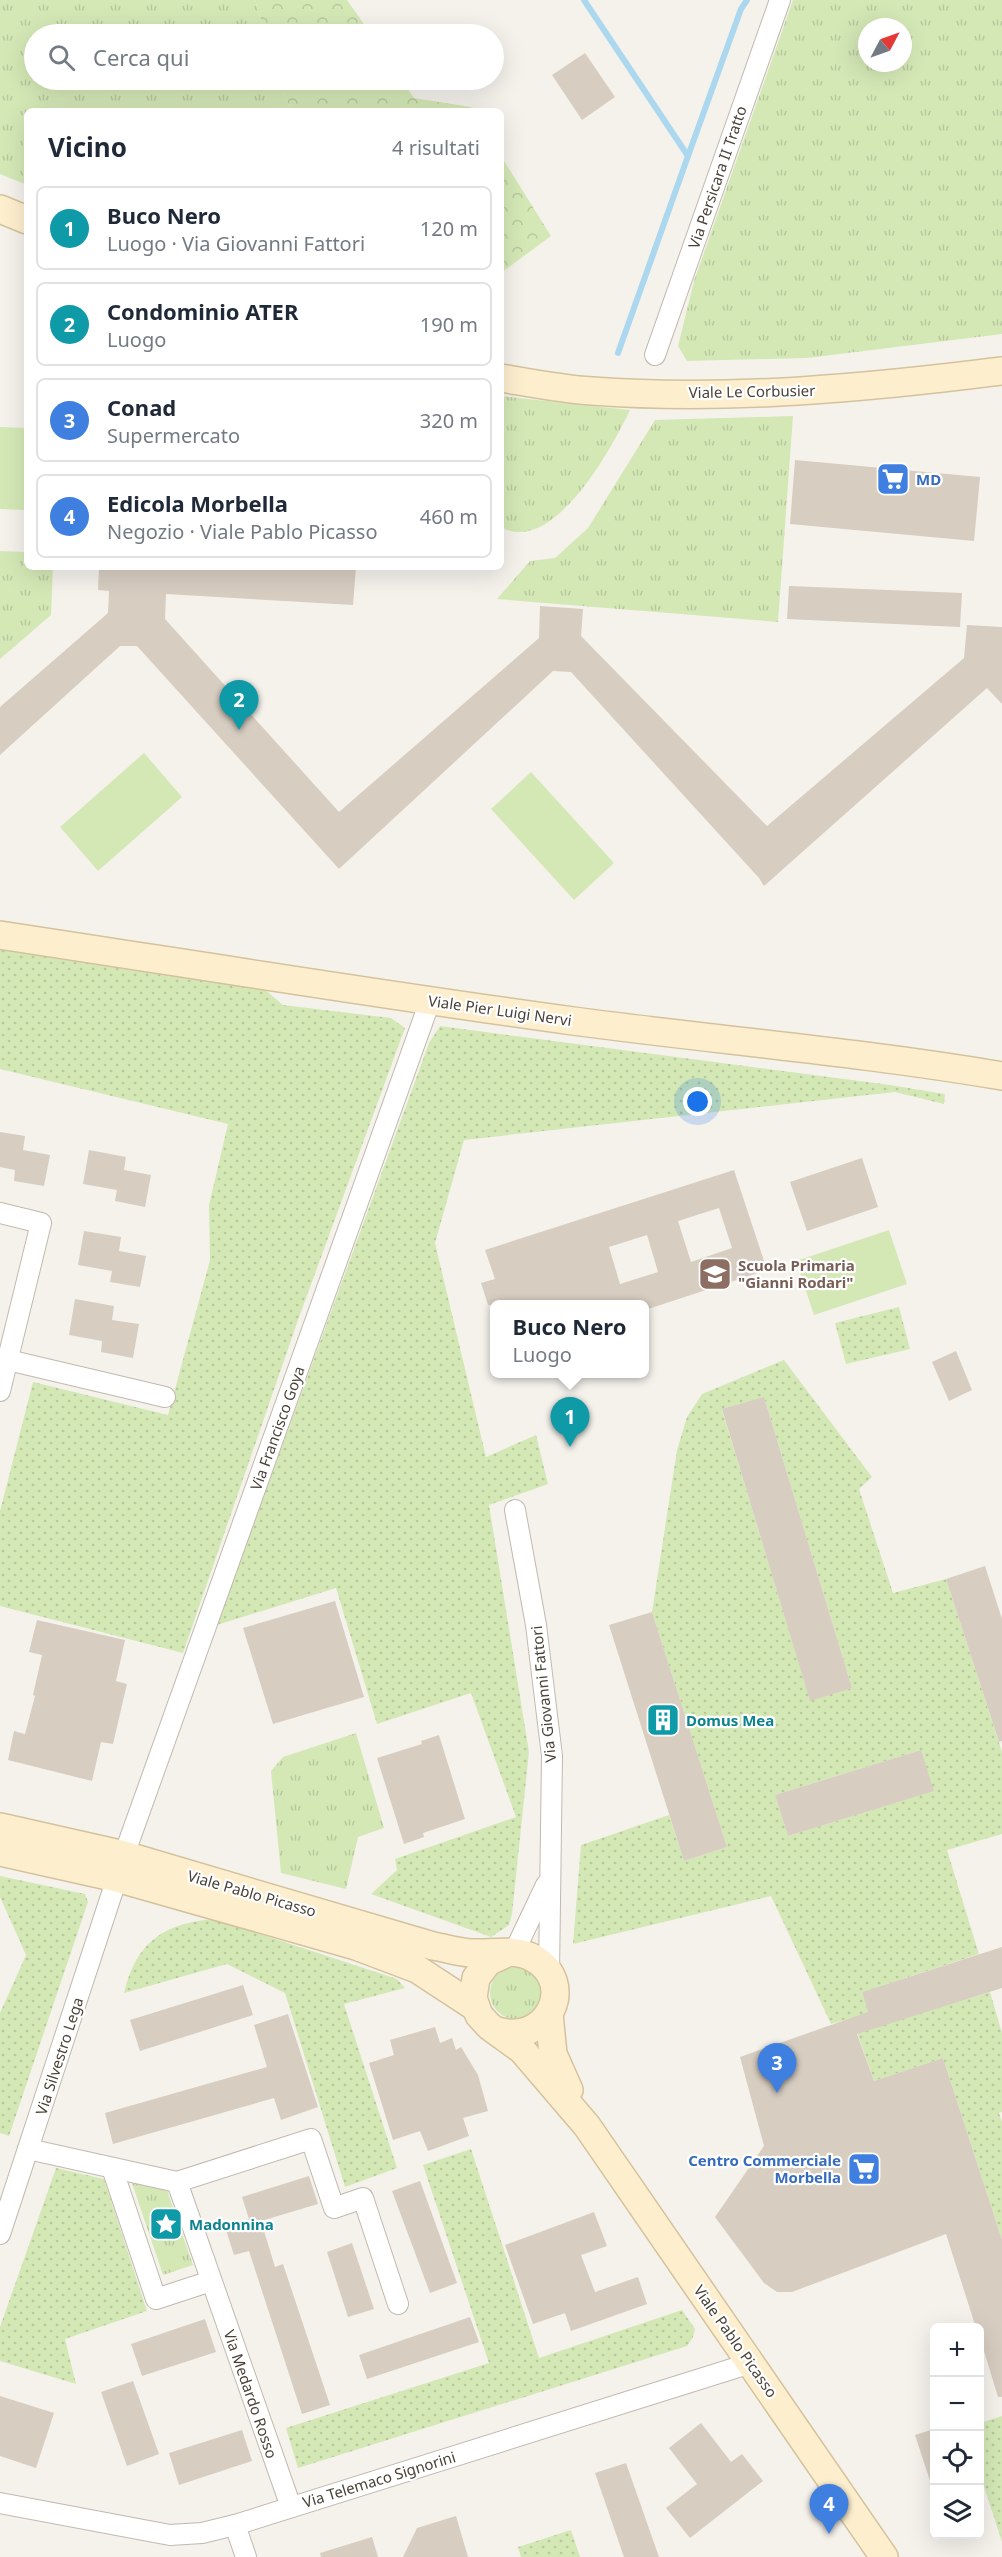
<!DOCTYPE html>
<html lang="it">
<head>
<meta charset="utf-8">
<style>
  :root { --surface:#fff; --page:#f6f6f7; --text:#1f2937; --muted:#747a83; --line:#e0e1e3; --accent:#f43724 }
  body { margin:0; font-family:"Noto Sans",sans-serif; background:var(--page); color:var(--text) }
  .controls { position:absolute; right:18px; bottom:18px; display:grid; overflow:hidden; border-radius:9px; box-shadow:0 6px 24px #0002 }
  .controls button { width:54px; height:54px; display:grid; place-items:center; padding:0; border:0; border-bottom:2px solid var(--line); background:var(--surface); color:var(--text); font:30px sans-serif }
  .compass { position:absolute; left:858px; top:18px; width:54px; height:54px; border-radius:50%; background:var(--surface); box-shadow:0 6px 24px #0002; rotate:49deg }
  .you { position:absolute; left:698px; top:1102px; width:21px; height:21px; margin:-15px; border:4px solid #fff; border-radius:50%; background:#1a73e8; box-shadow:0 0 0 9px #1a73e833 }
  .badge { display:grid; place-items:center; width:39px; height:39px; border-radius:50%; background:var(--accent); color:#fff; font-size:20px; font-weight:700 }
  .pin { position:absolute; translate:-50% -50px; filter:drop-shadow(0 2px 3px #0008) }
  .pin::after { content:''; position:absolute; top:32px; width:21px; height:18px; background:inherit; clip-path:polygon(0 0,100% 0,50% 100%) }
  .popup { position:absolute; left:490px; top:1300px; width:159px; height:78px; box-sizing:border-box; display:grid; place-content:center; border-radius:9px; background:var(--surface); filter:drop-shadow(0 2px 4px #0005); font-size:20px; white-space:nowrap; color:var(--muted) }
  .popup b { font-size:22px; color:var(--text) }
  .popup::after { content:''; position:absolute; left:50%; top:100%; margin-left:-12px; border:12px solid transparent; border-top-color:var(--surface) }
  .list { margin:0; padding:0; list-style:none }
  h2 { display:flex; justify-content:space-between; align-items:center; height:78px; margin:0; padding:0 24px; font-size:26px }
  h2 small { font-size:20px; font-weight:400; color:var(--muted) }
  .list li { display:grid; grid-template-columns:39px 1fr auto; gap:18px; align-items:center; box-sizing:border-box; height:84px; margin:0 12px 12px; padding:0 12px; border:2px solid var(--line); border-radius:9px }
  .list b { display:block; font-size:22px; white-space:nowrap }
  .list p { margin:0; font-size:20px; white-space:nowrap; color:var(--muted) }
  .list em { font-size:20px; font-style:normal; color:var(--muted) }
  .icon { flex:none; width:33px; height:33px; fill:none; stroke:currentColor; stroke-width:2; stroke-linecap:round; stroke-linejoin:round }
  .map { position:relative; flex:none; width:1002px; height:2557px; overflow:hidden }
  .search { position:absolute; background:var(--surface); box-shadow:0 6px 24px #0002; left:24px; top:24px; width:480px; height:66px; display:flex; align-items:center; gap:15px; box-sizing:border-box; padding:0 21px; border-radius:33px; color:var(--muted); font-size:22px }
  .panel { position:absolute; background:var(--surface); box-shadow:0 6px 24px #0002; left:24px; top:108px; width:480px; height:462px; border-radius:9px }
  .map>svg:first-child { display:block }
</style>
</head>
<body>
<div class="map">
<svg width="1002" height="2557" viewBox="0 0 1002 2557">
  <defs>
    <pattern id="grass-tufts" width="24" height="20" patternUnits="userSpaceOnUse" patternTransform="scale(1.5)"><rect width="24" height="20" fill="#d4e8b6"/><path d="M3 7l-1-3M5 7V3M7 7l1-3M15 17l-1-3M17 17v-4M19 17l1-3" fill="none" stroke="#b8c89d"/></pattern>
    <pattern id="forest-crowns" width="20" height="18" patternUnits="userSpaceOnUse" patternTransform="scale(1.5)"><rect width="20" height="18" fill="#d4e8b6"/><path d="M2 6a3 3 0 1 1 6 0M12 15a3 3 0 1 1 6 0" fill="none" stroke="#b8c89d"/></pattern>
    <pattern id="park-dots" width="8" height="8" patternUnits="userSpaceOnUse" patternTransform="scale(1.5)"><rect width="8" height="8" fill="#d4e8b6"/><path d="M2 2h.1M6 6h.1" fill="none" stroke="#b8c89d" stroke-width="1.8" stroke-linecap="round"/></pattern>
  </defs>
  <rect width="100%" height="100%" fill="#f5f2ec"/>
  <g fill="url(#grass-tufts)" fill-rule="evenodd">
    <path d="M0 0H255L265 34H34V80H277L292 111H27V185L0 174Z"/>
    <path d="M793 0H1002V334L807 358 687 361 678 346 694 281ZM867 27H903V63H867Z"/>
    <path d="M501 396 630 410C613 446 553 557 501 527Z"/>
    <path d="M793 416 778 622 497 599 530 561 555 558 588 528 655 420Z"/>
    <path d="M0 551 27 552V567H53L51 615 0 659Z"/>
    <path d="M356 1733 384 1828 358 1837 346 1889 281 1873 271 1771 283 1757Z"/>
    <circle cx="516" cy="1993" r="26"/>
    <path d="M132 2183 167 2190 193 2265 163 2275Z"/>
  </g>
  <g fill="url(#forest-crowns)">
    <path d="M255 0H347L371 34H265Z"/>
    <path d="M277 80H402L414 98 471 107 473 111H292Z"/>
    <path d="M501 156 551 236 501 273Z"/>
  </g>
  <g fill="url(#park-dots)" fill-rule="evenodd">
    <path d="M0 941 254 980 283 1005 391 1018 405 1028 298 1320 183 1653 0 1606V1511L33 1382 168 1415 210 1260 209 1205 228 1124 0 1069Z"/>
    <path d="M440 1026 890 1085 945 1094 944 1104 895 1092 464 1140 435 1243 486 1457 536 1435 548 1484 489 1505 529 1752 512 1914 509 1925 491 1937 371 1894 397 1870 395 1859 516 1817 471 1693 377 1724 336 1588 217 1625 429 1043Z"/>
    <path d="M899 1307 910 1349 846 1364 835 1323Z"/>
    <path d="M784 1360 872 1477 859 1489 893 1593 946 1579 1002 1752V1834L947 1850 979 1954 862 1992 873 2028 990 1992 1002 2033V2112L999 2113 1002 2122V2240L943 2058 874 2081 852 2018 831 2024 771 1896 573 1944 581 1845 669 1815 684 1861 727 1847 652 1612 677 1450 687 1417 702 1394ZM764 1397 852 1688 810 1700 722 1410ZM921 1750 933 1791 788 1836 775 1795Z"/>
    <path d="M0 1876 85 1894 88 1902 9 2136 0 2133V2013L26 1955 0 1897Z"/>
    <path d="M214 1919 397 1979 405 1988 344 2004 397 2168 345 2187 285 1993 227 1964 124 1993C136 1942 164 1923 214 1919Z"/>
    <path d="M471 2149 539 2358 682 2310 695 2329 693 2337 687 2346 298 2468 286 2428 489 2363 423 2165Z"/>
    <path d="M56 2168 104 2179 147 2311 65 2339 76 2384 0 2361V2327Z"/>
    <path d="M1002 2416V2542L980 2474V2423Z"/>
    <path d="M571 2530 580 2557H521L518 2547Z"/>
  </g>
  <g fill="#d4e8b6">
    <path d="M0 427 27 428V510L0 509Z"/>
    <path d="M144 753 182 797 98 871 60 827Z"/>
    <path d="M531 772 614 863 574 900 491 809Z"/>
    <path d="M889 1230 907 1284 814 1315 796 1261Z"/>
  </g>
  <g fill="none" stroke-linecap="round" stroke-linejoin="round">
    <g stroke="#abd7ef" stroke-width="6">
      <path d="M584 0 688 156 741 9 747 0"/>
      <path d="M618 353 688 156"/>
    </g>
  </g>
  <g fill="#d7cdc1" fill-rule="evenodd">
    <path d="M585 53 615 97 582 120 552 75Z"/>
    <path d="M795 460 980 477 974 541 790 524Z"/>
    <path d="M99 567H356L353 605 166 594 165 619 339 812 539 638 540 606 583 609 581 636 767 826 964 658 967 625 1002 627V704L987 688 764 886 759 878 571 672 553 671 339 869 137 646H120L0 755V707L108 613 109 591 98 590Z"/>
    <path d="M789 586 962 593 960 627 787 619Z"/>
    <path d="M0 1132 25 1136 23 1150 50 1155 44 1186 14 1181 15 1170 0 1167Z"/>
    <path d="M89 1150 126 1157 124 1170 151 1175 145 1207 115 1201 117 1190 83 1184Z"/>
    <path d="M862 1158 878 1207 807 1231 790 1182Z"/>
    <path d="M734 1170 767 1270 645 1310V1305H488L481 1283 495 1279 485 1250ZM719 1208 732 1248 691 1262 678 1221ZM647 1235 658 1272 620 1284 609 1247Z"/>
    <path d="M84 1231 121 1237 119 1251 146 1256 140 1287 110 1282 112 1271 78 1265Z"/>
    <path d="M75 1299 114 1306 112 1320 139 1324 133 1358 101 1352 102 1341 69 1335Z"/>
    <path d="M956 1351 972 1390 949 1401 932 1362Z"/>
    <path d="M764 1397 852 1688 810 1701 722 1409Z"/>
    <path d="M985 1566 1002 1619V1741L999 1742 946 1579Z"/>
    <path d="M335 1601 364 1697 273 1724 243 1628Z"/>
    <path d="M652 1612 727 1847 684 1861 609 1625Z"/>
    <path d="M37 1620 125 1640 116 1681 127 1684 113 1744 101 1742 92 1781 8 1760 14 1731 25 1734 35 1696 33 1695 42 1655 29 1652Z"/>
    <path d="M439 1735 465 1819 423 1833 424 1837 404 1844 377 1758 422 1744 421 1741Z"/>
    <path d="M921 1750 934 1791 788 1836 775 1795Z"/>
    <path d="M1002 1947V1988L857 2034 874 2081 943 2058 1002 2240V2397H998L980 2338V2328H976L946 2234 792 2292H777L764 2283 715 2217 764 2146 740 2057 868 2012 862 1992Z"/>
    <path d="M243 1985 253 2015 140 2051 130 2020Z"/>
    <path d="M288 2014 318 2107 281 2120 274 2098 113 2144 105 2113 267 2067 254 2025Z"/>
    <path d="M435 2027 440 2043 452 2038 456 2050 461 2047 478 2075 488 2111 463 2118 469 2136 428 2151 420 2131 393 2140 369 2063 394 2055 390 2040Z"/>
    <path d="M309 2176 318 2204 261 2221 275 2267 283 2264 330 2405 302 2414 249 2251 234 2255 225 2227 249 2219 242 2197Z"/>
    <path d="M420 2181 457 2283 430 2293 392 2191Z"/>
    <path d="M594 2212 607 2246 581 2255 595 2292 638 2277 647 2304 571 2331 565 2313 533 2324 505 2245Z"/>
    <path d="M352 2243 374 2309 348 2317 327 2252Z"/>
    <path d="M470 2317 479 2342 367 2379 359 2355Z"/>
    <path d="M205 2319 216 2352 142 2376 131 2344Z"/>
    <path d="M133 2381 159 2454 127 2466 101 2392Z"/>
    <path d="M0 2396 54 2413 36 2468 0 2456Z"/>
    <path d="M701 2423 731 2462 742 2454 763 2481 690 2538 666 2508 697 2484 669 2448Z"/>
    <path d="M934 2429V2483L931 2484 915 2435Z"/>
    <path d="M242 2430 252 2461 179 2485 169 2453Z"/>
    <path d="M626 2463 659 2557H624L595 2473Z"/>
    <path d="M456 2516 468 2557H403L417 2528Z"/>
    <path d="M372 2537 378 2557H321L320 2553Z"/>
  </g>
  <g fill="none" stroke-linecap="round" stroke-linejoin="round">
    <g stroke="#c1b9ae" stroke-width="22">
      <g id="street">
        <path d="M655 355 780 0"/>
        <path d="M0 1213 41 1223 0 1391"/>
        <path d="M8 1360 165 1397"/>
        <path d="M515 1510 536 1625 552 1756 549 1974"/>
        <path d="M124 1855 430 1001"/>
        <path d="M517 1953V1946L546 1885"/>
        <path d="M28 2149 177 2182 291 2507"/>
        <path d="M112 2168 156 2299 211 2281"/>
        <path d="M177 2182 311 2139 334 2208 363 2198 398 2304"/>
        <path d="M0 2234 117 1878"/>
        <path d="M0 2503 170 2535 202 2533 235 2525 751 2363"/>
        <path d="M235 2525 246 2557"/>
      </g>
    </g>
    <g stroke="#d4c29c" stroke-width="30">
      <g id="secondary">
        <path d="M0 209 27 220"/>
        <path d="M501 378C531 383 561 389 592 391 727 401 868 388 1002 371"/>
        <path d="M0 935C191 964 382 995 573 1021 716 1040 860 1052 1002 1076"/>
        <path d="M0 1827 124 1855 433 1946C445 1948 457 1952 470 1953 489 1954 516 1948 533 1958 578 1983 548 2046 497 2031"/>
        <path d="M0 1852 117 1878 356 1946 417 1969 475 2007"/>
        <path d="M505 1954 488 1962 476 1978 473 1998 479 2015 489 2026 522 2050 587 2126 884 2557"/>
        <path d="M549 2014 553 2054 569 2090"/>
      </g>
    </g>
    <use href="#street" stroke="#fff" stroke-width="20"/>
    <use href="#secondary" stroke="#fdefce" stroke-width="27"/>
  </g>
  <defs>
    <g id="supermarket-square" transform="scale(1.725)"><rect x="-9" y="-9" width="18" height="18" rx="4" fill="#3f7fe0" stroke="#fff"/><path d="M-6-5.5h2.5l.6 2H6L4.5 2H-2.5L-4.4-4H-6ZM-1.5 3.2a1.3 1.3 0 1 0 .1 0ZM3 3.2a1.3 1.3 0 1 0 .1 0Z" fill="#fff"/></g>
    <g id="school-square" transform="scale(1.725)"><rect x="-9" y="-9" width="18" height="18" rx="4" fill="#8d6e63" stroke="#fff"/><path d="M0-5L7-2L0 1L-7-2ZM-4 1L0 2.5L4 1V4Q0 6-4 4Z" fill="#fff"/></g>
    <g id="building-square" transform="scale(1.725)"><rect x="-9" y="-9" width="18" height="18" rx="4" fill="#0f9aa8" stroke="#fff"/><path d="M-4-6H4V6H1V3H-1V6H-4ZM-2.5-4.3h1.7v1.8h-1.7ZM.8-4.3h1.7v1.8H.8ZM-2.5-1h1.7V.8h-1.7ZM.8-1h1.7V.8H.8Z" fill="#fff"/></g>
    <g id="sight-square" transform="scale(1.725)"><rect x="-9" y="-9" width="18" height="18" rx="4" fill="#0f9aa8" stroke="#fff"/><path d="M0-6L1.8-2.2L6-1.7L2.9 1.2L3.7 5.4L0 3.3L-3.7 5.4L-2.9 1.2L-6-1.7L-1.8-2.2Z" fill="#fff"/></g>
  </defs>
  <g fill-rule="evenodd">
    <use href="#supermarket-square" x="893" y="479"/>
    <use href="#school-square" x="715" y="1274"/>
    <use href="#building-square" x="663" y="1720"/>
    <use href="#supermarket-square" x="864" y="2169"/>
    <use href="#sight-square" x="166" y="2224"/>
  </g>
  <g text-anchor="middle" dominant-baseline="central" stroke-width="4.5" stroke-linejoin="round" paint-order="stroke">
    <g font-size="15" fill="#4a4239" stroke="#fff">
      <text transform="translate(717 177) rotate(-71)">Via Persicara II Tratto</text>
      <text transform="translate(752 391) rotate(-1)">Viale Le Corbusier</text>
      <text transform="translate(500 1010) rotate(8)">Viale Pier Luigi Nervi</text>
      <text transform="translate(277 1428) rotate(-70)">Via Francisco Goya</text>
      <text transform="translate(543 1694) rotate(-96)">Via Giovanni Fattori</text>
      <text transform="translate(252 1893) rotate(16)">Viale Pablo Picasso</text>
      <text transform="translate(59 2056) rotate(-72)">Via Silvestro Lega</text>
      <text transform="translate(736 2341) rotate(55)">Viale Pablo Picasso</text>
      <text transform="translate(251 2394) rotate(71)">Via Medardo Rosso</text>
      <text transform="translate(379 2479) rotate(-17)">Via Telemaco Signorini</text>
    </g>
    <g font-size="15" font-weight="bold" fill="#366cbe" stroke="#fff" text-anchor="start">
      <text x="916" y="479">MD</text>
      <text x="841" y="2160" text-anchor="end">Centro Commerciale<tspan x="841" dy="17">Morbella</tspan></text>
    </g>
    <g font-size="15" font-weight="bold" fill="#785e54" stroke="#fff" text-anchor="start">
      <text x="738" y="1265">Scuola Primaria<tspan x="738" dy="17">"Gianni Rodari"</tspan></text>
    </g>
    <g font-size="15" font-weight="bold" fill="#0d838f" stroke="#fff" text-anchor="start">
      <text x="686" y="1720">Domus Mea</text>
      <text x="189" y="2224">Madonnina</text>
    </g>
  </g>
</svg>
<div class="controls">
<button>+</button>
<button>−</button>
<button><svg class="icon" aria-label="locate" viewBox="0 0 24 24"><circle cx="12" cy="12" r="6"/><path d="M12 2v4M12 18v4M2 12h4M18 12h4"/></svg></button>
<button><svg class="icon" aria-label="layers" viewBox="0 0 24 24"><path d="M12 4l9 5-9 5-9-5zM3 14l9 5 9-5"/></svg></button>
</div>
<svg class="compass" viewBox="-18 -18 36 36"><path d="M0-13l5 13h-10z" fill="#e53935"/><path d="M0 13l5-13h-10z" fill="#747a83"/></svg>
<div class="you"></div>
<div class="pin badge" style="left:570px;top:1447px;background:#0f9aa8">1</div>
<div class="popup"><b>Buco Nero</b>Luogo</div>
<div class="pin badge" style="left:239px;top:730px;background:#0f9aa8">2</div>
<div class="pin badge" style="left:777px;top:2093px;background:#3f7fe0">3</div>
<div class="pin badge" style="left:829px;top:2534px;background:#3f7fe0">4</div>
<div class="search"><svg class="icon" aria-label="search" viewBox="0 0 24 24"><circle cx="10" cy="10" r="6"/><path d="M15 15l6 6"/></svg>Cerca qui</div>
<section class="panel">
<h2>Vicino<small>4 risultati</small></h2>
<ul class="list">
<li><span class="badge" style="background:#0f9aa8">1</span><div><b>Buco Nero</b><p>Luogo · Via Giovanni Fattori</p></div><em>120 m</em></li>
<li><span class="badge" style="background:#0f9aa8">2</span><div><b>Condominio ATER</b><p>Luogo</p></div><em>190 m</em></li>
<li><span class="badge" style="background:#3f7fe0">3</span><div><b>Conad</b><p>Supermercato</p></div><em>320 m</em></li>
<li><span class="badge" style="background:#3f7fe0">4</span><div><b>Edicola Morbella</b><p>Negozio · Viale Pablo Picasso</p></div><em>460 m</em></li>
</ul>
</section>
</div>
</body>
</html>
